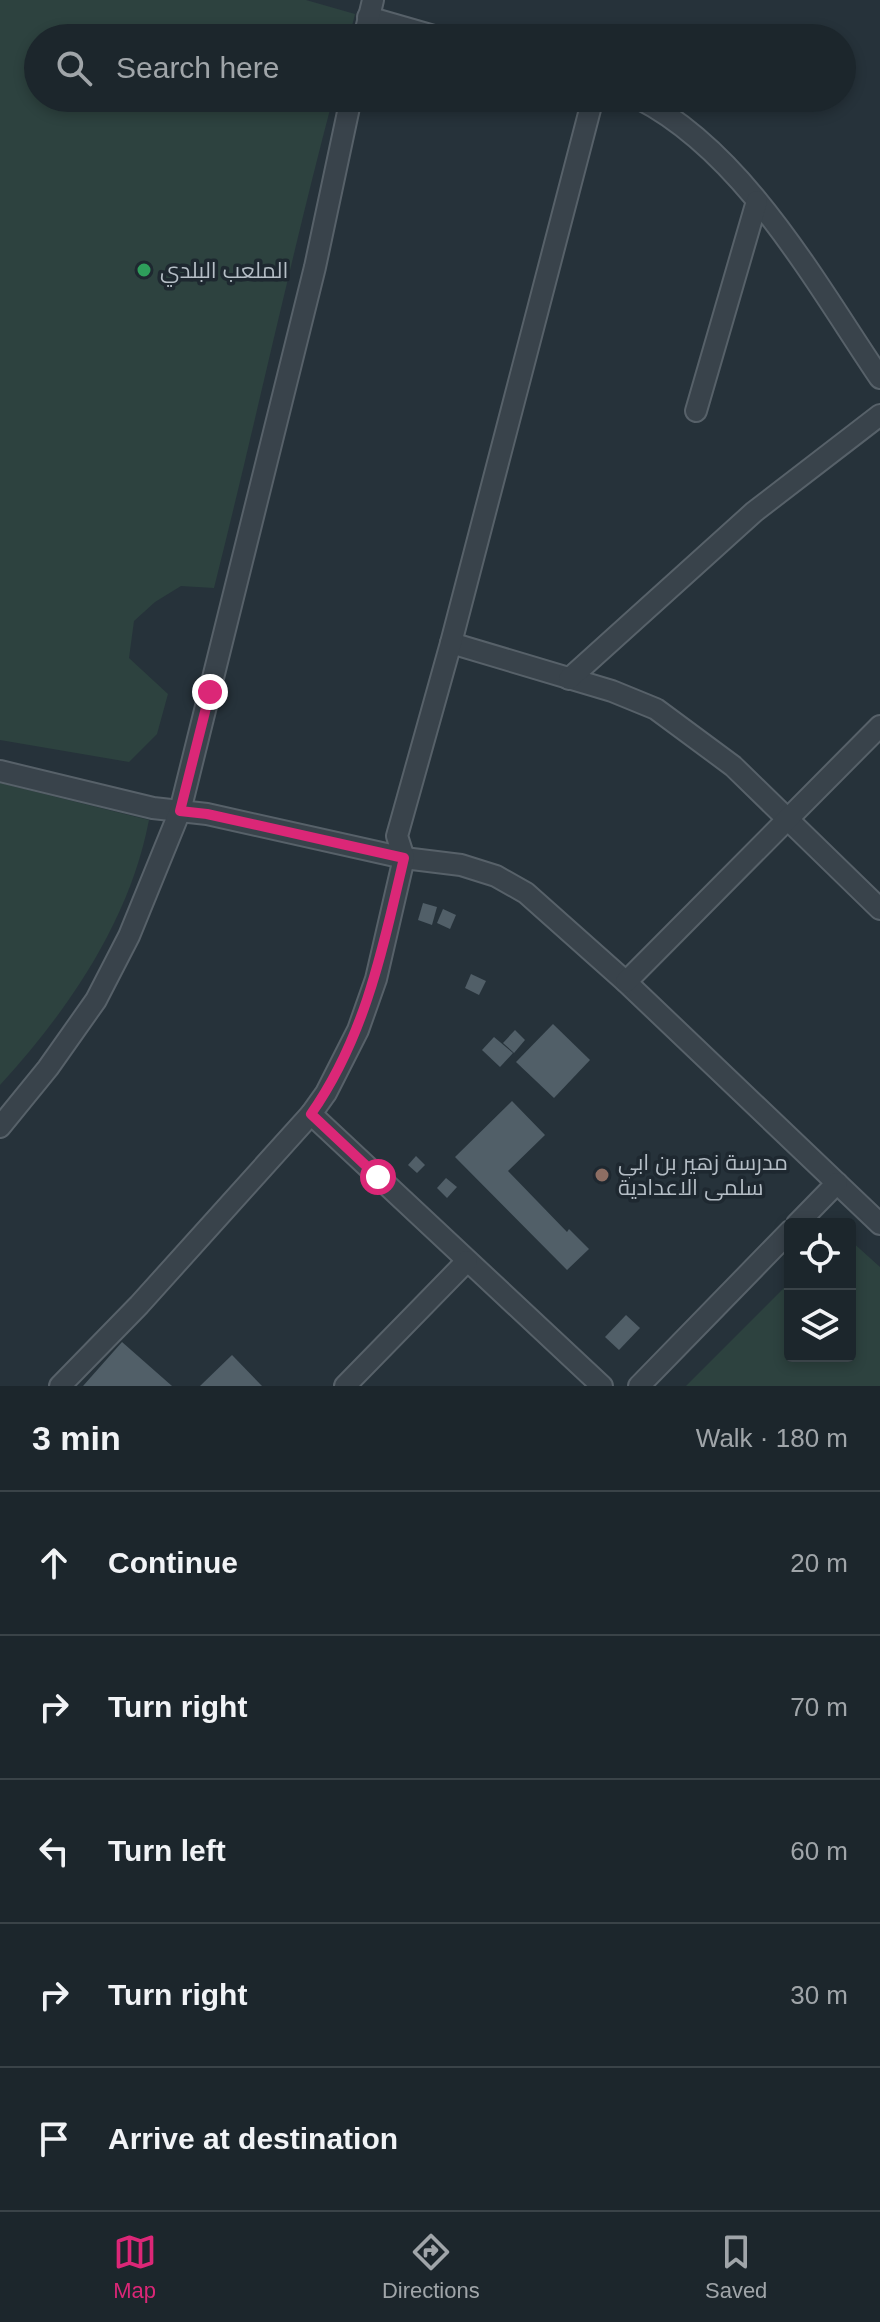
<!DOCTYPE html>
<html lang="en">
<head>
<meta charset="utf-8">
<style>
  :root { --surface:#1c262c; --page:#293238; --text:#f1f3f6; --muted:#a0a5a9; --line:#3a4348; --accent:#db2777 }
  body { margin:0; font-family:Helvetica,Cairo,sans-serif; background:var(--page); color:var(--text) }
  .controls { position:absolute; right:24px; bottom:24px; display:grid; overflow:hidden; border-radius:8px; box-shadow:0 4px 12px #0003 }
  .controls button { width:72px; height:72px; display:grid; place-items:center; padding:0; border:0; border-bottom:2px solid var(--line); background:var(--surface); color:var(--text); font:40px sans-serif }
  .stop { position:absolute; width:24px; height:24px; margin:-18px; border:6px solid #db2777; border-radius:50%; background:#fff }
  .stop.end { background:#db2777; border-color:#fff; box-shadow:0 2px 8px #0008 }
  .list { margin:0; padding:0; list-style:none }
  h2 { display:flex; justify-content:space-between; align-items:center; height:104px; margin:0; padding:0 32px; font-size:34px }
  h2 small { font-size:26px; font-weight:400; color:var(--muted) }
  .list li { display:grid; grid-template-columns:52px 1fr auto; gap:24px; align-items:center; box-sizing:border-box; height:144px; padding:0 32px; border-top:2px solid var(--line) }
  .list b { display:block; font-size:30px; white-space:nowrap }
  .list em { font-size:26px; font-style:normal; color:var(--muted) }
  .icon { flex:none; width:44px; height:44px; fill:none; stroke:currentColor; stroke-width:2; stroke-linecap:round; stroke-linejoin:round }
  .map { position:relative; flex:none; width:880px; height:1386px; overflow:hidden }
  .search { position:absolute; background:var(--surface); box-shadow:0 4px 12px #0003; left:24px; right:24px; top:24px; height:88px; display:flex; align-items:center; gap:20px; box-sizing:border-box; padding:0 28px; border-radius:44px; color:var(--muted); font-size:30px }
  .sheet { height:824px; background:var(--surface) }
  nav { display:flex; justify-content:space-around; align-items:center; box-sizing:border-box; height:112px; border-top:2px solid var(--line); background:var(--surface); font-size:22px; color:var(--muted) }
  nav a { display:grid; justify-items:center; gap:4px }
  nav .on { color:var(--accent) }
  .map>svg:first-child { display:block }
</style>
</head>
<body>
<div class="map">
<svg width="880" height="1386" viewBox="0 0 880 1386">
  <rect width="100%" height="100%" fill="#26323a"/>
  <g fill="#2d423f">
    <path d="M0 0H306L355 14 349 38H38V98H333C290 261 255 425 214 588L181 586 155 602 134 621 129 658 168 694 157 734 129 762 0 740Z"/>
    <path d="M0 783 149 820C130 920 68 1011 0 1085Z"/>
    <path d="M850 1240 880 1267V1386H686L790 1282V1356H850Z"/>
  </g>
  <g fill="#515f68">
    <path d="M423 903 437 907 432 925 418 920Z"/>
    <path d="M443 909 456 915 450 929 437 923Z"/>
    <path d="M471 974 486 981 479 995 465 988Z"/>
    <path d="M553 1024 590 1060 554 1098 516 1062Z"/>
    <path d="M515 1030 525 1040 514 1053 503 1043Z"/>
    <path d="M494 1037 513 1053 500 1067 482 1050Z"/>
    <path d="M512 1101 545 1135 508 1171 567 1232 569 1229 589 1249 567 1270 455 1157Z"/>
    <path d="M416 1156 425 1165 417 1173 408 1165Z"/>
    <path d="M446 1178 457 1187 447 1198 437 1188Z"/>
    <path d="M626 1315 640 1328 619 1350 605 1337Z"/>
    <path d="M122 1342 172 1386H83Z"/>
    <path d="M232 1355 262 1386H200Z"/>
  </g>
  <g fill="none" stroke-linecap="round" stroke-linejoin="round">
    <g stroke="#576169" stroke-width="24">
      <g id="street">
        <path d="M368 17 441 38"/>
        <path d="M364 38 373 0"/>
        <path d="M638 98C744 152 815 282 880 378"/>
        <path d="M696 411 757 201"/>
        <path d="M451 643 612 691 656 709 733 766 880 909"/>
        <path d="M569 679 754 512 880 415"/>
        <path d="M0 771 153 808 207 814 404 858 461 865 496 876 526 893 626 982 880 1224"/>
        <path d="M626 982 880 726"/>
        <path d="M311 1114 602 1386"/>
        <path d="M0 1127 48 1068 96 1000 129 936 180 811 315 267 351 98"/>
        <path d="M797 1224 837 1183"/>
        <path d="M60 1386 139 1305 311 1114 326 1093 358 1030 376 979 404 858 397 836 451 643 593 98"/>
        <path d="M345 1386 467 1261"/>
        <path d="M639 1386 790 1231"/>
      </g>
    </g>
    <use href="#street" stroke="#39434b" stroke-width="20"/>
  </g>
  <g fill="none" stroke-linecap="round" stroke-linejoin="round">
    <path stroke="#db2777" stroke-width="10" d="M210 692 180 811 207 814 404 858C383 948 365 1037 311 1114L378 1177"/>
  </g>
  <circle fill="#2e9e5b" stroke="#1e2830" stroke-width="3" cx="144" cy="270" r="8"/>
  <circle fill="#8d6e63" stroke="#1e2830" stroke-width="3" cx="602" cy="1175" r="8"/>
  <g text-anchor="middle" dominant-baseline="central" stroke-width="7" stroke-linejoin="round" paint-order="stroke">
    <g font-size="22" fill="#b5bec6" stroke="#1e2830" text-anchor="start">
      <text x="160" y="270">الملعب البلدي</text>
      <text x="618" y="1162">مدرسة زهير بن ابي<tspan x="618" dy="25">سلمى الاعدادية</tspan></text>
    </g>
  </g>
</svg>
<div class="controls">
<button><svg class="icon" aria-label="locate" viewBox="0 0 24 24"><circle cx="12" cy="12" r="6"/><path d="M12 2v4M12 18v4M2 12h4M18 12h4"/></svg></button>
<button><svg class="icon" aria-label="layers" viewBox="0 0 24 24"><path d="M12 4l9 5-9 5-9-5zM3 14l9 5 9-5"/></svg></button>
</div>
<div class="stop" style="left:378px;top:1177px"></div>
<div class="stop end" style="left:210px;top:692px"></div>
<div class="search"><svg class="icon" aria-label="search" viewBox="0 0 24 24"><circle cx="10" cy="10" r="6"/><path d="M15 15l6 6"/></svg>Search here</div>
</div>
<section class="sheet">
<h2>3 min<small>Walk · 180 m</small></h2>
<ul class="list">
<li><svg class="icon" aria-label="ahead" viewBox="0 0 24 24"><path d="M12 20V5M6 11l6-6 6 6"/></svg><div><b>Continue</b></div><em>20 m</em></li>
<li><svg class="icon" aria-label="right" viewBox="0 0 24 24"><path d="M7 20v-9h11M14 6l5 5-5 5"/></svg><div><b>Turn right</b></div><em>70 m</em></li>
<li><svg class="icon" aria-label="left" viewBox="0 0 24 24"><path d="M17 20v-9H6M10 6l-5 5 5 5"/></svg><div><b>Turn left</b></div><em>60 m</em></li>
<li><svg class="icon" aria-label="right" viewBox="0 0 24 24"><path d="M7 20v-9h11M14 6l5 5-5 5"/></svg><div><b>Turn right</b></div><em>30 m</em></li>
<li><svg class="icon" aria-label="arrive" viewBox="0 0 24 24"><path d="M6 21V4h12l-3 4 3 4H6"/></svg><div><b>Arrive at destination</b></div></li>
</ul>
</section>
<nav>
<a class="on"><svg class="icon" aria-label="map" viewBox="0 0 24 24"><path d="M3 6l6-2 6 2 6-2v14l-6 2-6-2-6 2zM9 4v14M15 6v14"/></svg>Map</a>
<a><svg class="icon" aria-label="directions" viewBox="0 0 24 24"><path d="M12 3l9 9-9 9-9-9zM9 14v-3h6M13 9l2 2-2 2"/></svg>Directions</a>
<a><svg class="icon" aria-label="saved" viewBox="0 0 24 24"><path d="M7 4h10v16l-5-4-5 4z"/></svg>Saved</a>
</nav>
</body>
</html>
